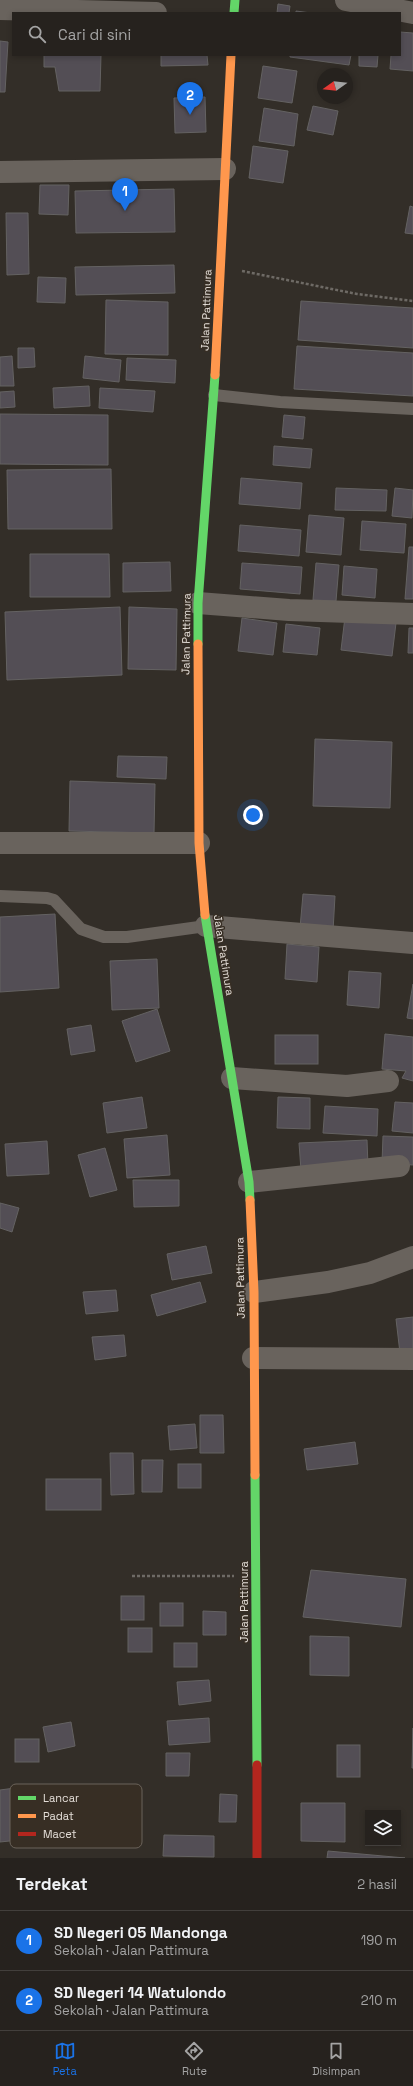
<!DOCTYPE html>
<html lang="id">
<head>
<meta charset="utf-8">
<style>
  :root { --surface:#26221e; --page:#2e2a27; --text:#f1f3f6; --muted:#a4a4a4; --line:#423f3c; --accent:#1a73e8 }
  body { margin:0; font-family:"Space Grotesk",sans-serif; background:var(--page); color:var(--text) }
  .controls { position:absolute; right:12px; bottom:12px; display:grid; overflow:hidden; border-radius:0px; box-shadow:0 2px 6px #0003 }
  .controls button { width:36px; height:36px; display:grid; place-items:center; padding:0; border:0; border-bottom:1px solid var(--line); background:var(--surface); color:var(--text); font:20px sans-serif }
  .compass { position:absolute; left:317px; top:68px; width:36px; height:36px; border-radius:50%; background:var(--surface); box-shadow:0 2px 6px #0003; rotate:255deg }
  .you { position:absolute; left:253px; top:815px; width:14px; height:14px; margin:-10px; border:3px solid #fff; border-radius:50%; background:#1a73e8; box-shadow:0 0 0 6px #1a73e833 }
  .badge { display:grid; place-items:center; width:26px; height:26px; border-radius:50%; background:var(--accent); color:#fff; font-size:13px; font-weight:700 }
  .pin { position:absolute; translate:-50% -33px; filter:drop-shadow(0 1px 2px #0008) }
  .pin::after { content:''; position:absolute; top:21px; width:14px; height:12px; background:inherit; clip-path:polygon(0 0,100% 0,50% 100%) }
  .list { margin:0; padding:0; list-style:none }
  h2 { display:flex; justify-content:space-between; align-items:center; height:52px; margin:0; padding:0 16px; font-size:17px }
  h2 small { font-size:13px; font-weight:400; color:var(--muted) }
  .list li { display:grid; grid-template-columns:26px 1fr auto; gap:12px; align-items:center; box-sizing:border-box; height:60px; padding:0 16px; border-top:1px solid var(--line) }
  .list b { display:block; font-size:15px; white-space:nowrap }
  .list p { margin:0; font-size:13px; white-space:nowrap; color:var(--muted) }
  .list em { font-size:13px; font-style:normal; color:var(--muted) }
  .icon { flex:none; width:22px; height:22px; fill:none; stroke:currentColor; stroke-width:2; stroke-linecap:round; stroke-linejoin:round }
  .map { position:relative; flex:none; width:413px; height:1858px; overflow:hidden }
  .search { position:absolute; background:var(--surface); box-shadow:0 2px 6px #0003; left:12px; right:12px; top:12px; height:44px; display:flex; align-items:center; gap:10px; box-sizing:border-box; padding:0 14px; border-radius:0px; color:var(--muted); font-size:15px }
  .sheet { height:172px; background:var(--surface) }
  nav { display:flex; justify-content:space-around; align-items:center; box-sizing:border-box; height:56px; border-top:1px solid var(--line); background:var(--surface); font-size:11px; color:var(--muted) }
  nav a { display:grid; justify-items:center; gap:2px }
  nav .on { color:var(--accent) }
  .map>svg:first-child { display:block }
</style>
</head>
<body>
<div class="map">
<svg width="413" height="1858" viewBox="0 0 413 1858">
  <rect width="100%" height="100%" fill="#332e28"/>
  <g fill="#534e55" stroke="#646262">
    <path d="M278 4 290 6 289 13H277Z"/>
    <path d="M296 11 311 13H296Z"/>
    <path d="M400 32 413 33V71L390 69 391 55H400Z"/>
    <path d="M0 41 8 42 5 92H0Z"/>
    <path d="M44 55H101L100 91H59L55 67H44Z"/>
    <path d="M161 55H207L208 65 161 66Z"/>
    <path d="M290 55H351L349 65 290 57Z"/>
    <path d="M359 55H378L377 67 359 66Z"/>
    <path d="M263 66 297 71 292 103 258 98Z"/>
    <path d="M205 97 206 132 175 133 174 98Z"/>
    <path d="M313 106 338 111 333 135 307 130Z"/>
    <path d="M264 108 298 114 294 146 259 141Z"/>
    <path d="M253 146 288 151 283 183 249 178Z"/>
    <path d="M40 185H69L68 215 39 214Z"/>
    <path d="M174 189 175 232 76 233 75 191Z"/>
    <path d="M410 206 413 207V234L405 233Z"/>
    <path d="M6 213H28L29 274 7 275Z"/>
    <path d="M174 265 175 293 76 295 75 267Z"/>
    <path d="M38 277 66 278 65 303 37 302Z"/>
    <path d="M106 300 168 302V355L105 354Z"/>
    <path d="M301 301 413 308V348L298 340Z"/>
    <path d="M297 346 413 353V396L294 389Z"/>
    <path d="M18 348H34L35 367 18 368Z"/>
    <path d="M12 356 14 386H0V357Z"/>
    <path d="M85 356 121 360 119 382 83 378Z"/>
    <path d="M127 358 176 360 175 383 126 380Z"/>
    <path d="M89 386 90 406 54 408 53 388Z"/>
    <path d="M100 388 155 391 153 412 99 408Z"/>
    <path d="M14 391 15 407 0 408V392Z"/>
    <path d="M0 414 108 415V465L0 464Z"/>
    <path d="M284 415 305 417 303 439 282 437Z"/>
    <path d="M274 446 312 449 310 468 273 465Z"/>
    <path d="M111 469 112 529H8L7 470Z"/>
    <path d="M241 478 302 483 300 509 239 504Z"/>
    <path d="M336 488 387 490 386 511 335 510Z"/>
    <path d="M395 488 413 490 412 518 392 516Z"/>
    <path d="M309 515 344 518 341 555 306 552Z"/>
    <path d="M362 521 406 524 404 553 360 550Z"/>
    <path d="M240 525 301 530 299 556 238 551Z"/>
    <path d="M409 547H413V599H405Z"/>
    <path d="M30 554H109L110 597H30Z"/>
    <path d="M170 562 171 591 123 592V563Z"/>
    <path d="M242 563 302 567 300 594 240 589Z"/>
    <path d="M316 563 339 565 336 601 313 600Z"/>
    <path d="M344 566 377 569 375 598 342 595Z"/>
    <path d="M120 607 122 675 7 680 5 612Z"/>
    <path d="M129 607 177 609 176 670 128 669Z"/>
    <path d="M345 617 396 623 392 656 341 650Z"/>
    <path d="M242 618 277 623 273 655 238 651Z"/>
    <path d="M286 624 320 628 317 655 283 652Z"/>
    <path d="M409 628H413V653H408Z"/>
    <path d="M315 739 392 742 390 808 313 806Z"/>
    <path d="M118 756 167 757 166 779 117 777Z"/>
    <path d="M70 781 155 784 154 833 69 831Z"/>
    <path d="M303 894 335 896 333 931 300 928Z"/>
    <path d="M55 914 59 988 0 992V917Z"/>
    <path d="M287 944 319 947 317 982 285 979Z"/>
    <path d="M157 959 159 1008 112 1010 110 961Z"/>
    <path d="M349 971 381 973 379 1008 347 1005Z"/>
    <path d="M413 984V1019L407 1018Z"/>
    <path d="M157 1009 170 1051 136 1062 122 1021Z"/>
    <path d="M91 1025 95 1051 71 1055 67 1029Z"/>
    <path d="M385 1034 413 1037V1081L402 1078 406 1071 382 1069Z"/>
    <rect x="275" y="1035" width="43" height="29"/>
    <path d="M142 1097 147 1128 107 1133 103 1103Z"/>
    <path d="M278 1097 310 1098V1129L277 1128Z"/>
    <path d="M395 1102 413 1103V1133L392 1131Z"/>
    <path d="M325 1106 378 1109 377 1136 323 1133Z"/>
    <path d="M167 1135 170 1175 127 1178 124 1139Z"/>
    <path d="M383 1136 413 1137V1165L382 1163Z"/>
    <path d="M367 1140 368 1166 301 1170 299 1143Z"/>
    <path d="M47 1141 49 1174 7 1176 5 1144Z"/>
    <path d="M105 1148 117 1190 90 1197 78 1155Z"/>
    <path d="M133 1180H179V1206L134 1207Z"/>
    <path d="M0 1203 19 1208 12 1232 0 1228Z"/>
    <path d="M206 1246 212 1273 172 1280 167 1254Z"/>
    <path d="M200 1282 206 1302 157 1316 151 1295Z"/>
    <path d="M116 1290 118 1311 86 1314 83 1292Z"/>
    <path d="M413 1317V1351L400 1353 396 1319Z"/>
    <path d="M124 1335 126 1356 95 1360 92 1337Z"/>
    <path d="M200 1415H223L224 1453H200Z"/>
    <path d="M195 1424 197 1448 170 1450 168 1426Z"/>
    <path d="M355 1442 358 1464 307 1470 304 1449Z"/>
    <path d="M110 1453H133L134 1494 111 1495Z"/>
    <path d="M142 1460H163L162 1492H142Z"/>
    <rect x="178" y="1464" width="23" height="24"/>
    <rect x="46" y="1479" width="55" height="31"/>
    <path d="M311 1570 406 1579 401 1627 303 1617Z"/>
    <rect x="121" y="1596" width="23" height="24"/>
    <rect x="160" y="1603" width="23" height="23"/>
    <path d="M203 1611 226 1612V1635H203Z"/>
    <rect x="128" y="1628" width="24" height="24"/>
    <path d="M310 1636 349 1637V1676L310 1675Z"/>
    <rect x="174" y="1643" width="23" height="24"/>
    <path d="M209 1680 211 1701 179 1705 177 1682Z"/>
    <path d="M209 1718 210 1742 169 1745 167 1721Z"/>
    <path d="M71 1722 75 1746 48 1752 43 1727Z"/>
    <path d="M413 1728V1768H412Z"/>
    <rect x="15" y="1739" width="24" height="23"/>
    <rect x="337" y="1745" width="23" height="32"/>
    <path d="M166 1753H190L189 1776H166Z"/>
    <path d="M15 1788 19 1840 0 1842V1790Z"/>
    <path d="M220 1794 237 1795 236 1822H219Z"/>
    <path d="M301 1803H345V1842L301 1841Z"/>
    <path d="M164 1835 214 1836V1857L163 1856Z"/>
    <path d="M328 1851 405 1858H327Z"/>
  </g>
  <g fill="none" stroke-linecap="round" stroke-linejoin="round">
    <g stroke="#6e6a65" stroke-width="2.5" stroke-dasharray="3 2" stroke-linecap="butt">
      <path d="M242 271 357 294 413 301"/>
      <path d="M132 1576H234"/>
    </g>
    <g stroke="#69635d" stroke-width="12">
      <path d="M214 395 280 402 413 409"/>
      <path d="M0 896 47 898 54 900 81 929 104 937H127L206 926"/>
    </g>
    <g stroke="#69635d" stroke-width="22">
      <path d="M346 0 413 13"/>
      <path d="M0 9 156 13"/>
      <path d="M0 172 225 169"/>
      <path d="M198 603 289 610 413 614"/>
      <path d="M0 843H199"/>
      <path d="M206 926 413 943"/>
      <path d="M232 1078 347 1086 388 1081"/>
      <path d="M249 1182 399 1166"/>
      <path d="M254 1292 328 1282 370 1273 413 1257"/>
      <path d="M253 1358 413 1359"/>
    </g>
    <g stroke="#63d668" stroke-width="9">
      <path d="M234 13 235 0"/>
      <path d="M198 644V603L215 375"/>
      <path d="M205 915 249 1182 250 1200"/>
      <path d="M255 1475 257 1765"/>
    </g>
    <g stroke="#ff974d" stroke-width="9">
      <path d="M215 375 231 55"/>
      <path d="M198 644 199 843 205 915"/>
      <path d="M250 1200 254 1292 255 1475"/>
    </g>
    <path stroke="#b3261e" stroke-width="9" d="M257 1765V1858"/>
  </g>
  <g text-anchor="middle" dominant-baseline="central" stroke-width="3" stroke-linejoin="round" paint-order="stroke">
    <g font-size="11" fill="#e4ded8" stroke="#372e24">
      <text transform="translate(206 310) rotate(-88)">Jalan Pattimura</text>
      <text transform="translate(186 634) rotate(-89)">Jalan Pattimura</text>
      <text transform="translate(224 955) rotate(81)">Jalan Pattimura</text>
      <text transform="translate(240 1278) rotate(-91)">Jalan Pattimura</text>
      <text transform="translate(244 1602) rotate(-90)">Jalan Pattimura</text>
    </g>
  </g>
  <rect x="10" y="1784" width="132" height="64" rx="6" fill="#372e24" stroke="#6b635a" stroke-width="1"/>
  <rect x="18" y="1796" width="18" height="4" fill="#63d668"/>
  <rect x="18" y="1814" width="18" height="4" fill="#ff974d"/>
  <rect x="18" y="1832" width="18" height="4" fill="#b3261e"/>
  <g font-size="11" fill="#e4ded8">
    <text x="43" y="1802">Lancar</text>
    <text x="43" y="1820">Padat</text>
    <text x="43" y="1838">Macet</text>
  </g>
</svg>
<div class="controls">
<button><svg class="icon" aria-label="layers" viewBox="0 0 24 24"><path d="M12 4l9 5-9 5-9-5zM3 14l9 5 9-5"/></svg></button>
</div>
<svg class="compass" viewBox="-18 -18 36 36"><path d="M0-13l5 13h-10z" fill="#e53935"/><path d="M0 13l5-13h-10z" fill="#a4a4a4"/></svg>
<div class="you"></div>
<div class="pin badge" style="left:125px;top:211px">1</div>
<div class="pin badge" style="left:190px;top:115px">2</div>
<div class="search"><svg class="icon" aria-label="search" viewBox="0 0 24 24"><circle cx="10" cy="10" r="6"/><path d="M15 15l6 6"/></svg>Cari di sini</div>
</div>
<section class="sheet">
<h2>Terdekat<small>2 hasil</small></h2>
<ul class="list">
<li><span class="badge">1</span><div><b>SD Negeri 05 Mandonga</b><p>Sekolah · Jalan Pattimura</p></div><em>190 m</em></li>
<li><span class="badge">2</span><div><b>SD Negeri 14 Watulondo</b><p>Sekolah · Jalan Pattimura</p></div><em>210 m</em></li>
</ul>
</section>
<nav>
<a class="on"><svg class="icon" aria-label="map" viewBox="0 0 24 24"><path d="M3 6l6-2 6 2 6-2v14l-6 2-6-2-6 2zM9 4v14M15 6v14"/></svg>Peta</a>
<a><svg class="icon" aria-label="directions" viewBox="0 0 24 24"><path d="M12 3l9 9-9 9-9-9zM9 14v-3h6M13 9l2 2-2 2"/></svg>Rute</a>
<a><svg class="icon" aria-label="saved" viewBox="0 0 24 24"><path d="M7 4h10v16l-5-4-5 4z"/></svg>Disimpan</a>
</nav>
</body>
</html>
